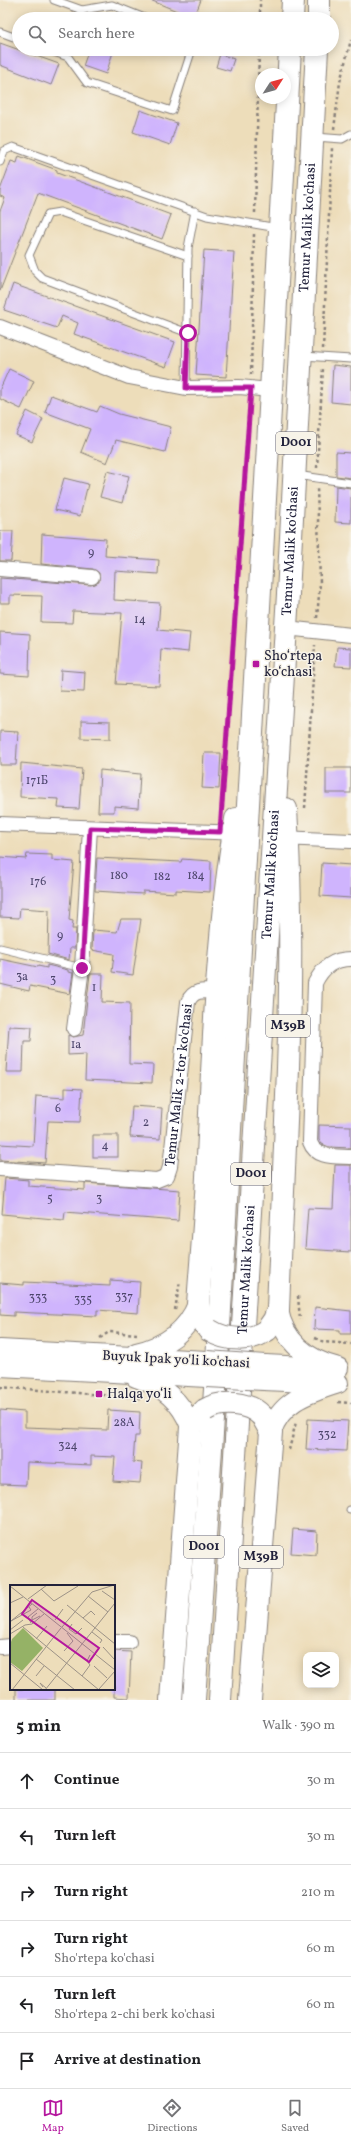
<!DOCTYPE html>
<html lang="en">
<head>
<meta charset="utf-8">
<style>
  :root { --surface:#fff; --page:#f2f2f2; --text:#202124; --muted:#757577; --line:#e0e0e0; --accent:#b5179e }
  body { margin:0; font-family:Vollkorn,serif; background:var(--page); color:var(--text) }
  .controls { position:absolute; right:12px; bottom:12px; display:grid; overflow:hidden; border-radius:8px; box-shadow:0 2px 10px #0003 }
  .controls button { width:36px; height:36px; display:grid; place-items:center; padding:0; border:0; border-bottom:1px solid var(--line); background:var(--surface); color:var(--text); font:20px sans-serif }
  .compass { position:absolute; left:255px; top:68px; width:36px; height:36px; border-radius:50%; background:var(--surface); box-shadow:0 2px 10px #0003; rotate:54deg }
  .stop { position:absolute; width:12px; height:12px; margin:-9px; border:3px solid #b5179e; border-radius:50%; background:#fff }
  .stop.end { background:#b5179e; border-color:#fff; box-shadow:0 1px 4px #0008 }
  .list { margin:0; padding:0; list-style:none }
  h2 { display:flex; justify-content:space-between; align-items:center; height:52px; margin:0; padding:0 16px; font-size:17px }
  h2 small { font-size:13px; font-weight:400; color:var(--muted) }
  .list li { display:grid; grid-template-columns:26px 1fr auto; gap:12px; align-items:center; box-sizing:border-box; height:56px; padding:0 16px; border-top:1px solid var(--line) }
  .list b { display:block; font-size:15px; white-space:nowrap }
  .list p { margin:0; font-size:13px; white-space:nowrap; color:var(--muted) }
  .list em { font-size:13px; font-style:normal; color:var(--muted) }
  .icon { flex:none; width:22px; height:22px; fill:none; stroke:currentColor; stroke-width:2; stroke-linecap:round; stroke-linejoin:round }
  .map { position:relative; flex:none; width:351px; height:1700px; overflow:hidden }
  .search { position:absolute; background:var(--surface); box-shadow:0 2px 10px #0003; left:12px; right:12px; top:12px; height:44px; display:flex; align-items:center; gap:10px; box-sizing:border-box; padding:0 14px; border-radius:22px; color:var(--muted); font-size:15px }
  .sheet { height:388px; background:var(--surface) }
  nav { display:flex; justify-content:space-around; align-items:center; box-sizing:border-box; height:56px; border-top:1px solid var(--line); background:var(--surface); font-size:11px; color:var(--muted) }
  nav a { display:grid; justify-items:center; gap:2px }
  nav .on { color:var(--accent) }
  .map>svg:first-child { display:block }
</style>
</head>
<body>
<div class="map">
<svg width="351" height="1700" viewBox="0 0 351 1700">
  <rect width="100%" height="100%" fill="#f7f3e8"/>
  <filter id="ink" filterUnits="userSpaceOnUse"><feTurbulence type="fractalNoise" baseFrequency=".025" numOctaves="2"/><feDisplacementMap in="SourceGraphic" scale="8" xChannelSelector="R" yChannelSelector="G"/><feConvolveMatrix kernelMatrix="1 2 1 2 8 2 1 2 1" color-interpolation-filters="sRGB"/></filter>
  <filter id="wash" filterUnits="userSpaceOnUse"><feTurbulence type="fractalNoise" baseFrequency=".012" numOctaves="4" result="noise"/><feDisplacementMap in="SourceGraphic" scale="16" xChannelSelector="R" yChannelSelector="G"/><feGaussianBlur stdDeviation="0.9" result="paint"/><feColorMatrix in="noise" values="0 0 0 0 0 0 0 0 0 0 0 0 0 0 0 0 0 1.4 0 .05"/><feComposite in="paint" operator="in"/></filter>
  <g filter="url(#wash)">
    <rect width="100%" height="100%" fill="#edddba"/>
    <g id="blocks">
      <g fill="#cfb4fd">
        <path d="M150 0H201L194 18Z"/>
        <path d="M0 43 59 64 51 85 0 65Z"/>
        <path d="M89 49H114L106 74 83 66Z"/>
        <path d="M220 54 234 59 230 71 216 67Z"/>
        <path d="M140 110 177 123 170 145 133 132Z"/>
        <path d="M19 156 57 170V173L171 215 162 239 38 193 0 291V211L5 198 0 196V190L11 161 17 163Z"/>
        <path d="M204 250 234 252 226 377 196 375Z"/>
        <path d="M13 284 175 342 166 367 74 334 78 323 62 316 57 328 4 310Z"/>
        <path d="M333 365 351 367V404L331 402Z"/>
        <path d="M9 369 34 381 21 409 0 399V389Z"/>
        <path d="M51 395 97 412 100 406 119 414 171 427 165 452 116 440 107 463 81 452 90 429 45 412Z"/>
        <path d="M27 411 43 419 32 442 16 435Z"/>
        <path d="M336 452 351 453V478L336 476Z"/>
        <path d="M107 471 129 476 122 503 100 497Z"/>
        <path d="M64 478 88 484 80 516 55 510Z"/>
        <path d="M336 486 351 488V523L335 522Z"/>
        <path d="M0 531H13L11 561H0Z"/>
        <path d="M42 534 106 539 105 556 159 560 158 574 115 571 114 600 160 603 158 630 190 633 188 652 161 649 159 686 116 684 122 613 73 611 72 623 41 622 42 596 10 595V603H0V578L91 585 99 582V573L93 569 41 564Z"/>
        <path d="M0 632 30 634 29 676 0 674Z"/>
        <path d="M337 647 351 648V667L335 666Z"/>
        <path d="M61 670 85 672 84 692 60 691Z"/>
        <path d="M81 721 110 722V739L81 738Z"/>
        <path d="M0 731 18 732 16 765H0Z"/>
        <path d="M204 753H221L219 789 202 788Z"/>
        <path d="M21 763 82 769 79 809 58 808 59 799 20 797Z"/>
        <rect x="326" y="768" width="25" height="25"/>
        <path d="M100 770 140 774 138 808 114 806V812H98Z"/>
        <path d="M27 854 52 855V860L74 862 69 920 73 921 72 929H76L75 948H70L69 960 48 954 49 910 20 908 19 918 0 917V857L26 859Z"/>
        <path d="M97 858 181 862 182 859 211 861 210 892 176 890V893L143 891V894L95 891Z"/>
        <path d="M322 863 351 865V898L320 896Z"/>
        <path d="M121 919H141L133 975 112 972 114 954 92 950 93 930 117 932Z"/>
        <path d="M0 959 38 967V966L47 968V965L68 970V972L73 973 70 994 30 986 29 991 0 984Z"/>
        <path d="M90 974H103L102 1002 130 1003 129 1064 153 1065 152 1083 85 1080 86 1054 68 1055V1035L73 1037 83 1035Z"/>
        <path d="M9 1026 32 1027 31 1041H24L23 1072H6Z"/>
        <path d="M65 1088 82 1089 80 1122 48 1121 45 1163 0 1160V1144L33 1146 36 1096 65 1098Z"/>
        <path d="M132 1106 162 1108 160 1139 130 1137Z"/>
        <path d="M319 1125 351 1126V1148L329 1147 322 1144 319 1140Z"/>
        <rect x="93" y="1135" width="25" height="22"/>
        <path d="M335 1165H351V1252L305 1249 308 1208 333 1209Z"/>
        <path d="M5 1178 28 1180V1186L85 1190V1183L180 1190 178 1221 65 1212 64 1220 2 1214Z"/>
        <path d="M110 1280 140 1282 138 1313 97 1310V1316L14 1312V1316L0 1315V1283L24 1285V1282L110 1286Z"/>
        <path d="M315 1307 351 1311V1334H340V1330L314 1329Z"/>
        <path d="M0 1410 25 1412V1427L107 1430 108 1410 140 1412 139 1436H135L133 1462 142 1463 140 1483 113 1481 115 1457 91 1456V1465L27 1462 26 1485 0 1484Z"/>
        <path d="M308 1419 348 1421 346 1451 306 1449Z"/>
        <path d="M293 1529 317 1531 316 1555 291 1553Z"/>
        <path d="M114 1651 131 1652 129 1698 114 1697Z"/>
        <rect x="16" y="1689" width="39" height="11"/>
      </g>
    </g>
  </g>
  <g filter="url(#ink)">
    <use href="#blocks" fill-opacity="0" stroke="#88807a" stroke-width="1"/>
    <g fill="none" stroke-linecap="round" stroke-linejoin="round">
      <g stroke="#88807a" stroke-width="9">
        <g id="lane">
          <path d="M54 0 82 10 112 5 147 19"/>
          <path d="M79 19 82 10"/>
          <path d="M0 32 19 39"/>
          <path d="M46 49 68 57 87 83 172 111 192 49"/>
          <path d="M315 137 342 139 351 134"/>
          <path d="M0 162 4 151 13 147 207 216 278 228"/>
          <path d="M188 333 42 278 35 271 29 255 48 214 60 212 188 256"/>
          <path d="M303 356 351 359"/>
          <path d="M186 388 188 248 195 211"/>
          <path d="M296 475 351 483"/>
          <path d="M0 948 82 968"/>
          <path d="M350 1510H351"/>
        </g>
      </g>
      <g stroke="#88807a" stroke-width="16">
        <g id="street">
          <path d="M0 327 129 377 186 388 239 387 271 390"/>
          <path d="M0 569 92 577"/>
          <path d="M286 628 351 635"/>
          <path d="M0 824 241 833"/>
          <path d="M281 838 351 841"/>
          <path d="M351 959C333 959 323 967 315 983L310 1142C316 1159 337 1156 351 1157"/>
          <path d="M74 1029 82 968 90 828"/>
          <path id="s1" d="M0 1169 157 1180 167 1176 170 1167 188 1002C193 989 204 991 215 992"/>
          <path d="M114 1642H129"/>
          <path d="M0 1647 11 1646"/>
        </g>
      </g>
      <g stroke="#88807a" stroke-width="22">
        <g id="secondary">
          <path d="M278 1310C284 1342 308 1360 338 1368"/>
          <path d="M0 1350 207 1361"/>
          <path d="M136 1353C164 1347 187 1332 198 1304"/>
          <path d="M265 1365 325 1368"/>
          <path d="M0 1366 207 1377"/>
          <path d="M136 1377C162 1385 182 1402 191 1427"/>
          <path d="M264 1380 328 1383"/>
          <path d="M271 1432C281 1400 309 1393 338 1383"/>
        </g>
      </g>
      <g stroke="#88807a" stroke-width="24">
        <g id="highway">
          <path d="M292 19 293 0"/>
          <path d="M319 19V0"/>
          <path d="M209 1330 201 1320 198 1304C201 1261 205 1219 207 1177 213 1057 216 937 236 819"/>
          <path d="M267 1330 274 1320 278 1310C284 1143 297 975 286 809"/>
          <path d="M171 1700 191 1427 196 1419 205 1410"/>
          <path d="M194 1700 218 1345 290 49"/>
          <path id="s2" d="M220 1700 288 594 317 49"/>
          <path d="M250 1700 271 1432 262 1416"/>
        </g>
      </g>
      <g stroke="#88807a" stroke-width="2.5" stroke-dasharray="3 3" stroke-linecap="butt">
        <path d="M260 19V0"/>
        <path d="M334 129 340 82 351 40"/>
        <path d="M255 213 259 49"/>
        <path d="M323 349 332 148"/>
        <path d="M251 375 254 234"/>
        <path d="M317 468 323 368"/>
        <path d="M317 618 320 583 317 487"/>
        <path d="M222 808 250 400"/>
        <path d="M305 808 315 645"/>
        <path d="M298 1296 300 1320"/>
        <path d="M175 1310 180 1281"/>
        <path d="M100 1338 109 1332 137 1334"/>
        <path d="M315 1338 324 1342 351 1344"/>
        <path d="M0 1387 141 1398"/>
        <path d="M338 1402 351 1403"/>
        <path d="M289 1450 296 1422"/>
      </g>
      <use href="#lane" stroke="#fff" stroke-width="7"/>
      <use href="#street" stroke="#fff" stroke-width="14"/>
      <use href="#secondary" stroke="#fff" stroke-width="20"/>
      <use href="#highway" stroke="#fff" stroke-width="22"/>
      <g stroke="#88807a" stroke-width="22" stroke-linecap="butt">
        <g id="secondary-bridge">
          <path d="M207 1361 265 1365"/>
          <path d="M207 1377 264 1380"/>
        </g>
      </g>
      <g stroke="#88807a" stroke-width="24" stroke-linecap="butt">
        <g id="highway-bridge">
          <path d="M209 1330C226 1341 251 1342 267 1330"/>
          <path d="M205 1410C221 1400 249 1402 262 1416"/>
        </g>
      </g>
      <use href="#secondary-bridge" stroke="#fff" stroke-width="20"/>
      <use href="#highway-bridge" stroke="#fff" stroke-width="22"/>
    </g>
  </g>
  <g fill="none" stroke-linecap="round" stroke-linejoin="round" filter="url(#ink)">
    <path stroke="#b5179e" stroke-width="5" d="M82 968 90 828 220 832 251 388H186L188 333"/>
  </g>
  <g fill="#b5179e" stroke="#f7f3e8" stroke-width="1.5">
    <rect x="252" y="660" width="8" height="8" rx="2"/>
    <rect x="95" y="1390" width="8" height="8" rx="2"/>
  </g>
  <g text-anchor="middle" dominant-baseline="central" stroke-width="3" stroke-linejoin="round" paint-order="stroke">
    <g font-size="12" fill="#4d466c">
      <text x="91" y="553">9</text>
      <text x="140" y="620">14</text>
      <text x="37" y="781">171Б</text>
      <text x="119" y="876">180</text>
      <text x="196" y="876">184</text>
      <text x="162" y="877">182</text>
      <text x="38" y="882">176</text>
      <text x="60" y="936">9</text>
      <text x="22" y="977">3а</text>
      <text x="53" y="980">3</text>
      <text x="94" y="988">1</text>
      <text x="76" y="1045">1а</text>
      <text x="58" y="1109">6</text>
      <text x="146" y="1123">2</text>
      <text x="105" y="1146">4</text>
      <text x="50" y="1199">5</text>
      <text x="99" y="1199">3</text>
      <text x="124" y="1297">337</text>
      <text x="38" y="1298">333</text>
      <text x="83" y="1300">335</text>
      <text x="124" y="1423">28A</text>
      <text x="327" y="1435">332</text>
      <text x="68" y="1446">324</text>
    </g>
    <g fill="#f7f3e8" stroke="#62616f" stroke-width="1">
      <rect x="276" y="432" width="40" height="22" rx="3"/>
      <rect x="266" y="1015" width="44" height="22" rx="3"/>
      <rect x="231" y="1163" width="40" height="22" rx="3"/>
      <rect x="184" y="1536" width="40" height="22" rx="3"/>
      <rect x="239" y="1546" width="44" height="22" rx="3"/>
    </g>
    <g font-size="13" font-weight="bold" fill="#22223b">
      <text x="296" y="443">D001</text>
      <text x="288" y="1026">M39B</text>
      <text x="251" y="1174">D001</text>
      <text x="204" y="1547">D001</text>
      <text x="261" y="1557">M39B</text>
    </g>
    <g font-size="14" fill="#22223b" stroke="#f7f3e8">
      <text stroke="none"><textPath href="#s2" startOffset="1475">Temur Malik ko'chasi</textPath></text>
      <text stroke="none"><textPath href="#s2" startOffset="1151">Temur Malik ko'chasi</textPath></text>
      <text stroke="none"><textPath href="#s2" startOffset="827">Temur Malik ko'chasi</textPath></text>
      <text stroke="none"><textPath href="#s1" startOffset="260">Temur Malik 2-tor ko'chasi</textPath></text>
      <text stroke="none"><textPath href="#s2" startOffset="431">Temur Malik ko'chasi</textPath></text>
      <text transform="translate(176 1360) rotate(3)">Buyuk Ipak yo'li ko'chasi</text>
    </g>
    <g font-size="14" fill="#22223b" stroke="#f7f3e8" text-anchor="start">
      <text x="264" y="656">Shoʻrtepa<tspan x="264" dy="16">koʻchasi</tspan></text>
      <text x="107" y="1394">Halqa yoʻli</text>
    </g>
  </g>
  <g transform="translate(10 1585)">
    <rect width="105" height="105" fill="#edddba"/>
    <path d="M13 43 33 63 12 86 0 77V60L2 54Z" fill="#95b266"/>
    <path fill="none" stroke="#9c9287" stroke-width="1" d="M0 1 105 85M31 4 44 16 68 1M92 6 105 15M78 11 98 27M18 14 37 0M0 18 13 12M57 20 105 59M19 22 21 25 1 36 22 19M27 28 22 32V35L30 31M73 33 81 26 85 30M45 35 53 24M21 38 18 32 28 24M62 39 59 44 66 49 72 43M13 42 89 105M52 42 82 7 104 0M0 45 13 35M82 47 92 55 90 58M0 49 15 40 22 39 34 29M26 54 37 41M93 62 105 75M54 66 63 56 57 48M26 74 65 105M0 78 33 105M84 81 97 93M26 91 34 81M72 91 80 80 77 76 80 70M33 102 30 98 36 103M89 104 105 86M2 105 51 43M35 105 105 18"/>
    <path fill="#b5179e" fill-opacity="0.15" stroke="#b5179e" stroke-width="2" d="M22 15 89 63 79 77 12 29Z"/>
    <rect width="105" height="105" fill="none" stroke="#22223b" stroke-width="2"/>
  </g>
</svg>
<div class="controls">
<button><svg class="icon" aria-label="layers" viewBox="0 0 24 24"><path d="M12 4l9 5-9 5-9-5zM3 14l9 5 9-5"/></svg></button>
</div>
<svg class="compass" viewBox="-18 -18 36 36"><path d="M0-13l5 13h-10z" fill="#e53935"/><path d="M0 13l5-13h-10z" fill="#757577"/></svg>
<div class="stop" style="left:188px;top:333px"></div>
<div class="stop end" style="left:82px;top:968px"></div>
<div class="search"><svg class="icon" aria-label="search" viewBox="0 0 24 24"><circle cx="10" cy="10" r="6"/><path d="M15 15l6 6"/></svg>Search here</div>
</div>
<section class="sheet">
<h2>5 min<small>Walk · 390 m</small></h2>
<ul class="list">
<li><svg class="icon" aria-label="ahead" viewBox="0 0 24 24"><path d="M12 20V5M6 11l6-6 6 6"/></svg><div><b>Continue</b></div><em>30 m</em></li>
<li><svg class="icon" aria-label="left" viewBox="0 0 24 24"><path d="M17 20v-9H6M10 6l-5 5 5 5"/></svg><div><b>Turn left</b></div><em>30 m</em></li>
<li><svg class="icon" aria-label="right" viewBox="0 0 24 24"><path d="M7 20v-9h11M14 6l5 5-5 5"/></svg><div><b>Turn right</b></div><em>210 m</em></li>
<li><svg class="icon" aria-label="right" viewBox="0 0 24 24"><path d="M7 20v-9h11M14 6l5 5-5 5"/></svg><div><b>Turn right</b><p>Sho'rtepa ko'chasi</p></div><em>60 m</em></li>
<li><svg class="icon" aria-label="left" viewBox="0 0 24 24"><path d="M17 20v-9H6M10 6l-5 5 5 5"/></svg><div><b>Turn left</b><p>Sho'rtepa 2-chi berk ko'chasi</p></div><em>60 m</em></li>
<li><svg class="icon" aria-label="arrive" viewBox="0 0 24 24"><path d="M6 21V4h12l-3 4 3 4H6"/></svg><div><b>Arrive at destination</b></div></li>
</ul>
</section>
<nav>
<a class="on"><svg class="icon" aria-label="map" viewBox="0 0 24 24"><path d="M3 6l6-2 6 2 6-2v14l-6 2-6-2-6 2zM9 4v14M15 6v14"/></svg>Map</a>
<a><svg class="icon" aria-label="directions" viewBox="0 0 24 24"><path d="M12 3l9 9-9 9-9-9zM9 14v-3h6M13 9l2 2-2 2"/></svg>Directions</a>
<a><svg class="icon" aria-label="saved" viewBox="0 0 24 24"><path d="M7 4h10v16l-5-4-5 4z"/></svg>Saved</a>
</nav>
</body>
</html>
